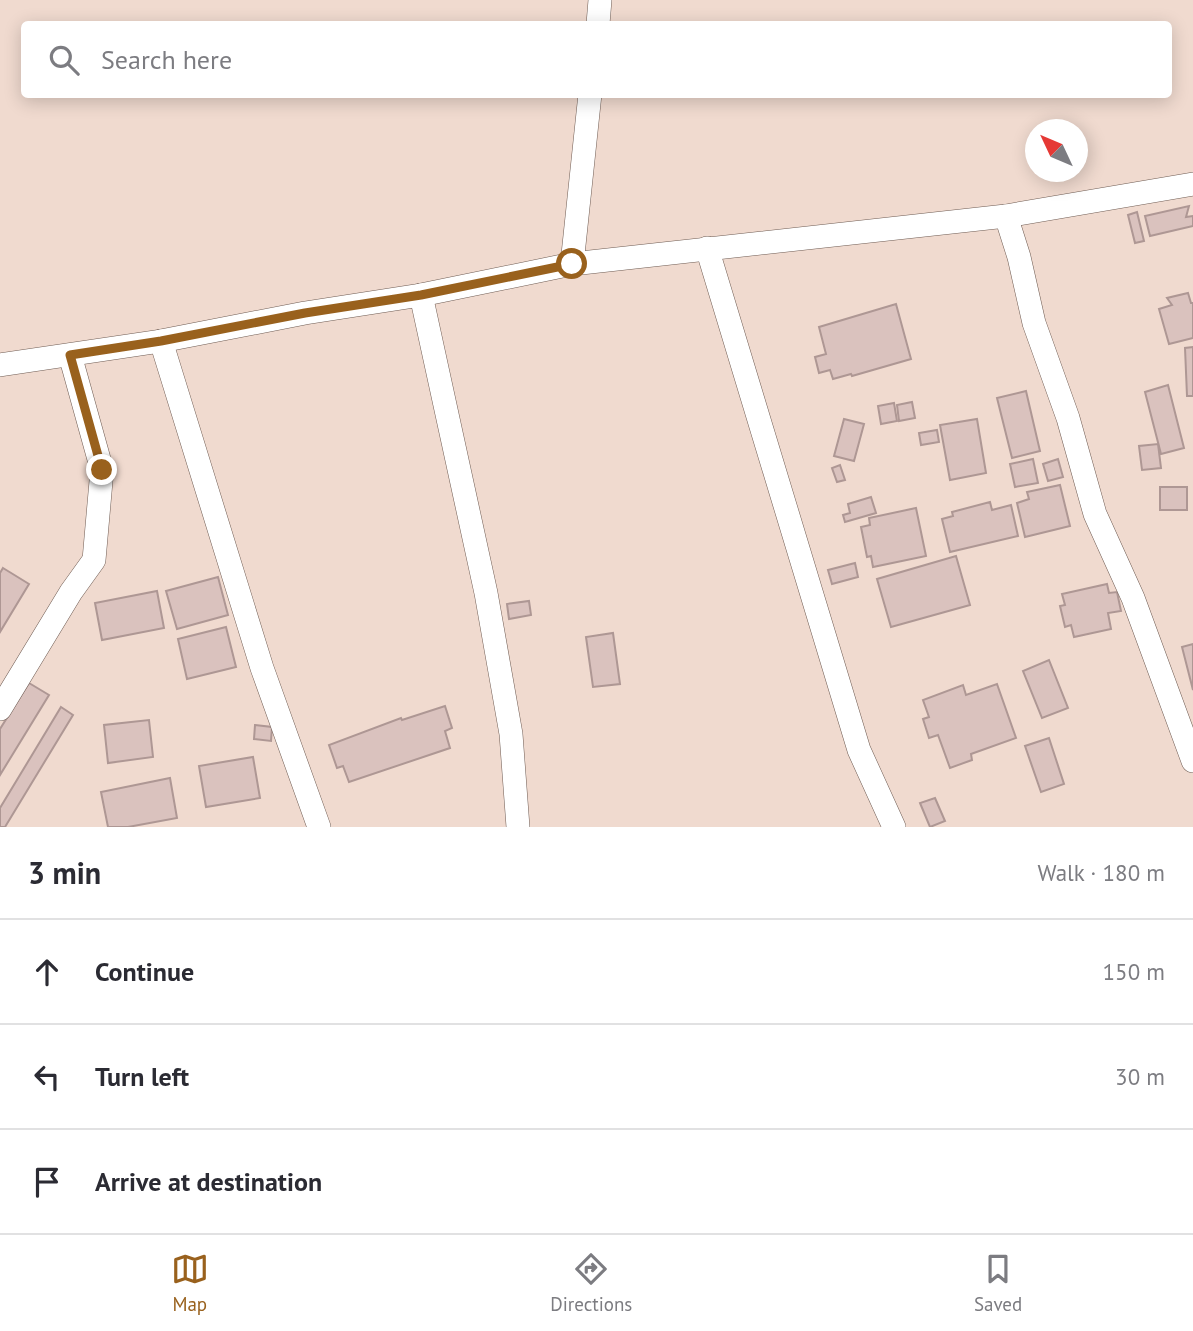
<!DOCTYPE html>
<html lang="en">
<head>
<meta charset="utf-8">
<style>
  :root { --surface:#fff; --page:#f2f2f3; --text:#2b2b33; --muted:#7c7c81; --line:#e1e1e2; --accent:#99611d }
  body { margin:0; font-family:"PT Sans",sans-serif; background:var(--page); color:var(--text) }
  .compass { position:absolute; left:1025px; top:119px; width:63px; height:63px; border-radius:50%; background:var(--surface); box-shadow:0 4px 18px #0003; rotate:314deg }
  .stop { position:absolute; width:21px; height:21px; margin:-16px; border:5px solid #99611d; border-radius:50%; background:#fff }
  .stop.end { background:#99611d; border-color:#fff; box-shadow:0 2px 7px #0008 }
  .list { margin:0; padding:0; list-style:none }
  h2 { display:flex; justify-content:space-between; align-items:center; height:91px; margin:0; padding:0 28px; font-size:30px }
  h2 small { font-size:23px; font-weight:400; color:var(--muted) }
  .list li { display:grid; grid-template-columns:46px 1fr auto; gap:21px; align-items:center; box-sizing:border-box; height:105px; padding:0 28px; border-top:2px solid var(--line) }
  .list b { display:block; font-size:26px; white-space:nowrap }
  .list em { font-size:23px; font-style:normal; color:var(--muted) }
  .icon { flex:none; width:38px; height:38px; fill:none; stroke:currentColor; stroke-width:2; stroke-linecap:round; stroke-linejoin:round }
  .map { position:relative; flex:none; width:1193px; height:827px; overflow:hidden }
  .search { position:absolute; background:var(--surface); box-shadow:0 4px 18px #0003; left:21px; right:21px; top:21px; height:77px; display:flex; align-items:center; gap:18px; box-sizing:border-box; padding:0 24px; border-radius:7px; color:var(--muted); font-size:26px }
  .sheet { height:406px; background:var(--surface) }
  nav { display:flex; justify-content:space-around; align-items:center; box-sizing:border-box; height:98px; border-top:2px solid var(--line); background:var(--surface); font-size:19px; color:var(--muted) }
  nav a { display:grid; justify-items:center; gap:4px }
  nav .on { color:var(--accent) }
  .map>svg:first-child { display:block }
</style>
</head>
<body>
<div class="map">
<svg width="1193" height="827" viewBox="0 0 1193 827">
  <rect width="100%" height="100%" fill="#f0dacf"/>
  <g fill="#dac2be" stroke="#ae9794" stroke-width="2">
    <path d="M1189 206 1186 217 1193 216V226L1150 236 1145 216Z"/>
    <path d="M1137 212 1144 241 1135 243 1128 215Z"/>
    <path d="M1188 293 1191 303H1193V338L1169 344 1159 309 1172 305 1167 298Z"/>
    <path d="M896 304 911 359 852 376 851 374 833 379 830 370 819 373 815 357 826 354 819 327Z"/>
    <path d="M1193 347V396H1187L1185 348Z"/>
    <path d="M1168 385 1184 448 1161 454 1145 392Z"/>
    <path d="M1026 391 1040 451 1012 458 997 398Z"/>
    <path d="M912 402 915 418 899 421 897 405Z"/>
    <path d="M894 403 897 421 881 424 878 406Z"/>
    <path d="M844 419 864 424 854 461 834 456Z"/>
    <path d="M977 419 986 473 950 480 940 425Z"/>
    <path d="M937 430 939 442 921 445 919 433Z"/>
    <path d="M1158 444 1161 468 1142 470 1139 446Z"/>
    <path d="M1033 459 1038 483 1015 487 1010 464Z"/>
    <path d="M1058 459 1063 477 1048 481 1043 464Z"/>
    <path d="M840 465 845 480 837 482 832 468Z"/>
    <path d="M1060 485 1070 526 1025 537 1017 503 1029 499 1027 492Z"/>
    <rect x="1160" y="487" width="27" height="23"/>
    <path d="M871 497 876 513 845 522 843 515 850 513 848 504Z"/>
    <path d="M990 502 992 510 1011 505 1018 536 950 552 942 519 953 516 952 512Z"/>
    <path d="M916 508 926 556 873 567 871 556 867 557 861 527 870 525 869 518Z"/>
    <path d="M956 556 970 605 891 627 877 579Z"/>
    <path d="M855 563 858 577 832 584 828 570Z"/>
    <path d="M3 568 29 584 0 632V573Z"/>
    <path d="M218 577 228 615 177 629 166 591Z"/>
    <path d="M1107 584 1109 593 1117 592 1121 611 1108 613 1111 629 1074 637 1071 625 1065 627 1060 606 1065 605 1062 594Z"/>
    <path d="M157 591 164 628 102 640 95 603Z"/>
    <path d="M529 601 531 615 509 619 507 604Z"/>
    <path d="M226 627 236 667 187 679 178 639Z"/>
    <path d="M613 633 620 684 593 687 586 637Z"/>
    <path d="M1193 644V690L1182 647Z"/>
    <path d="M1049 660 1068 708 1042 718 1023 671Z"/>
    <path d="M29 683 49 695 0 775V729Z"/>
    <path d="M997 684 1016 738 971 754 972 760 950 768 938 735 929 738 923 719 929 717 923 700 963 685 966 695Z"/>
    <path d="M445 706 452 728 445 731 450 748 349 782 343 766 337 768 329 745 401 718 402 720Z"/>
    <path d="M61 707 73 715 5 827H0V808Z"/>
    <path d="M149 720 153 757 108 763 104 725Z"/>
    <path d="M255 725 272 727 271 741 254 739Z"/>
    <path d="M1049 738 1064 784 1041 792 1025 746Z"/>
    <path d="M253 757 260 798 206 807 199 766Z"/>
    <path d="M170 778 177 818 128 827H108L101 792Z"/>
    <path d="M935 798 945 821 930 827 920 803Z"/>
  </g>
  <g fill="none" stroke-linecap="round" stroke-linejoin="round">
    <g stroke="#6f5c53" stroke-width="24">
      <g id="minor">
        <path d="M598 24 600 0"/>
        <path d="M1006 216 1019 257 1034 323 1068 418 1095 514 1133 598 1193 761"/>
        <path d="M707 248 859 750 894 827"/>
        <path d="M572 264 590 94"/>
        <path d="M421 295 486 593 511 734 518 827"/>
        <path d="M161 341 262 668 319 827"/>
        <path d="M0 365 161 341 305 313 421 295 572 264 1006 216 1193 184"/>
        <path d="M0 709 71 592 94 560 102 470 70 355"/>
      </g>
    </g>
    <use href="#minor" stroke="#fff" stroke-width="23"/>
  </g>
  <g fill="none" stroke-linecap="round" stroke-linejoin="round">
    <path stroke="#99611d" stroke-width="9" d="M102 470 70 355 161 341 305 313 421 295 572 264"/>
  </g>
</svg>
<svg class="compass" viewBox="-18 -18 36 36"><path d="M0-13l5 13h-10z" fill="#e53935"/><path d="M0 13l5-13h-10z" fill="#7c7c81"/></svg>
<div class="stop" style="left:572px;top:264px"></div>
<div class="stop end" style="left:102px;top:470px"></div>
<div class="search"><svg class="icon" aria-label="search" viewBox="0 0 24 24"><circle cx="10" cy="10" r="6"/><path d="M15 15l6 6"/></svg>Search here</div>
</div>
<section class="sheet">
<h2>3 min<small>Walk · 180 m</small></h2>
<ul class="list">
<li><svg class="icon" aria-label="ahead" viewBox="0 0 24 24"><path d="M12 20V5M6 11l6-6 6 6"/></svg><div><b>Continue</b></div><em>150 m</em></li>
<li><svg class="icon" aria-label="left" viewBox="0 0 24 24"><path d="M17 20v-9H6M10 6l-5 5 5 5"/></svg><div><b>Turn left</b></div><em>30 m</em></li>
<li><svg class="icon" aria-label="arrive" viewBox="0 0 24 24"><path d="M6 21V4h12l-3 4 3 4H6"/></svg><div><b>Arrive at destination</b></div></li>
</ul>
</section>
<nav>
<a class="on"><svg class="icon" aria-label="map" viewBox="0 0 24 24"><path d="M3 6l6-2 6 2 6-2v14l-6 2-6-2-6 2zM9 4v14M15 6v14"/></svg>Map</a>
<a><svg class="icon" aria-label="directions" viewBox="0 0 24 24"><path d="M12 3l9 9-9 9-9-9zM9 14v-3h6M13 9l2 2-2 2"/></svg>Directions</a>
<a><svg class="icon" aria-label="saved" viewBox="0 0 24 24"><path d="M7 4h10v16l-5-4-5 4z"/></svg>Saved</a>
</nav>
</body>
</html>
